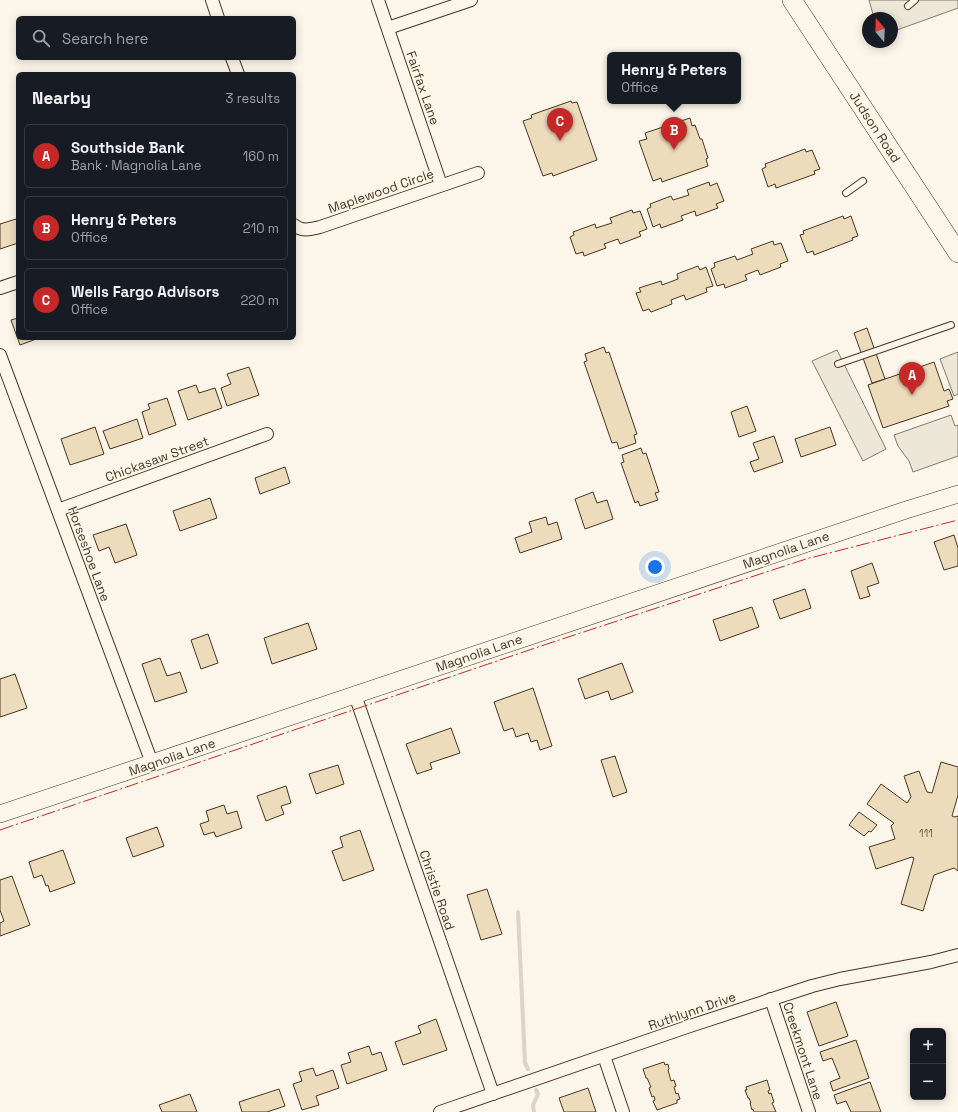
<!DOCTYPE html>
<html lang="en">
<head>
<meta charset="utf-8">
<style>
  :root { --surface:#171b24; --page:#20242c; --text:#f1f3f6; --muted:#9ea1a6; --line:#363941; --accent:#c62828 }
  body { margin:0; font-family:"Space Grotesk",sans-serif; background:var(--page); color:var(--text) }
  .controls { position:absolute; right:12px; bottom:12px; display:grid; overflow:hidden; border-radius:6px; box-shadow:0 2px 10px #0003 }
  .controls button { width:36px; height:36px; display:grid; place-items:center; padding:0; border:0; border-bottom:1px solid var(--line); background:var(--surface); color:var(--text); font:20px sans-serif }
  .compass { position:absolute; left:862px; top:12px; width:36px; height:36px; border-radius:50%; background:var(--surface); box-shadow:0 2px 10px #0003; rotate:341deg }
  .you { position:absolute; left:655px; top:567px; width:14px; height:14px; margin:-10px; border:3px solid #fff; border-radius:50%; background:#1a73e8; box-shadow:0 0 0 6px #1a73e833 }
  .badge { display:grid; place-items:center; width:26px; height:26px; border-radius:50%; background:var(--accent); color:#fff; font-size:13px; font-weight:700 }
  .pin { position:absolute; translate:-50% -33px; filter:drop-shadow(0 1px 2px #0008) }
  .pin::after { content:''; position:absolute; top:21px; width:14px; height:12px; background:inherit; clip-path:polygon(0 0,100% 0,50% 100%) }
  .popup { position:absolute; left:607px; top:52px; width:134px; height:52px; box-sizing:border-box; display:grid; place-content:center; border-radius:6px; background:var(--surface); filter:drop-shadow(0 1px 3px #0005); font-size:13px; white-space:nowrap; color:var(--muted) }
  .popup b { font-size:15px; color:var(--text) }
  .popup::after { content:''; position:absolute; left:50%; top:100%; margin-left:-8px; border:8px solid transparent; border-top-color:var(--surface) }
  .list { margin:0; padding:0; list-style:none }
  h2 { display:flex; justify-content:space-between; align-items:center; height:52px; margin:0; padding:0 16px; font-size:17px }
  h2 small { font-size:13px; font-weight:400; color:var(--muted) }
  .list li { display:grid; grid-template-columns:26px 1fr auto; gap:12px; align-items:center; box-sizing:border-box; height:64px; margin:0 8px 8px; padding:0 8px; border:1px solid var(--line); border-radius:6px }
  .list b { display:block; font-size:15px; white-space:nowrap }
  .list p { margin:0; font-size:13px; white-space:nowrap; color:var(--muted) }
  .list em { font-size:13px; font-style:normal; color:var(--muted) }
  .icon { flex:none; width:22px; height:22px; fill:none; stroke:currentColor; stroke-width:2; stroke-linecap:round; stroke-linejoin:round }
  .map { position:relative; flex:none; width:958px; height:1112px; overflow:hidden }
  .search { position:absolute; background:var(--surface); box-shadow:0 2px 10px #0003; left:16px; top:16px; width:280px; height:44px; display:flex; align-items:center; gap:10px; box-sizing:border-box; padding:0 14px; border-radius:6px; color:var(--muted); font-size:15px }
  .panel { position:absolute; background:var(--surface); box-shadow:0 2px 10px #0003; left:16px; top:72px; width:280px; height:268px; border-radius:6px }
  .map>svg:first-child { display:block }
</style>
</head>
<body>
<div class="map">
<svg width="958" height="1112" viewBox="0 0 958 1112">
  <rect width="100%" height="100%" fill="#fbf6e9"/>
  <g fill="#ede7d9" stroke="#887966">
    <path d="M869 0H958V8L897 30 892 27V18H874Z"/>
    <path d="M837 350 886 449 863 461 812 361Z"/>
    <path d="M958 352V394L954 396 940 359Z"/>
    <path d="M951 415 955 426 958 425V456L913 472 909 461 898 446 894 435Z"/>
  </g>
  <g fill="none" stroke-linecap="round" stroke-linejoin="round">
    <g stroke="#dcd4c6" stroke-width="4">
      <path d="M518 912 525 1063 528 1069"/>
      <path d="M534 1112 533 1105 538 1094 536 1090"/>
    </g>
  </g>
  <g fill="#ecdcbc" stroke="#4a3520">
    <path d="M571 101 572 103 577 102 597 160 553 176 552 173 543 176 523 121 532 118 531 115Z"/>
    <path d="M690 118 692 126 695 125 700 139H702L708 158 706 159 708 166 662 182 661 178 653 181 639 141 647 139 645 133Z"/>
    <path d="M805 149 806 152 812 150 820 169 814 171 815 174 776 188 775 184 768 187 762 169 766 167 765 164Z"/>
    <path d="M709 182 710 186 717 183 724 201 716 204 718 208 696 216 695 211 681 216 683 220 661 228 660 224 653 227 647 209 651 207 650 204 671 196 673 200 689 195 687 190Z"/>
    <path d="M632 210 633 213 640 211 647 229 639 232 641 236 620 244 618 239 604 244 606 248 584 256 583 252 576 254 570 237 574 235 573 232 595 224 596 228 612 223 610 218Z"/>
    <path d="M843 216 844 219 851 216 858 236 852 238 853 240 814 255 813 251 807 253 800 235 804 234 803 231Z"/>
    <path d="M16 219 18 226V243L0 249V224Z"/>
    <path d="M773 241 774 245 781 243 788 261 780 264 781 267 760 275 758 270 745 275 747 280 725 288 724 284 717 286 711 269 715 267 714 263 735 256 737 260 753 254 751 249Z"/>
    <path d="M698 266 700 270 706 267 713 286 706 288 707 292 686 300 684 295 671 300 672 304 651 312 649 309 643 311 636 293 641 292 639 288 661 281 662 285 678 279 677 274Z"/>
    <path d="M18 318V338H39L20 345 11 320Z"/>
    <path d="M867 328 885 379 872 383 854 333Z"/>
    <path d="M604 347 606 353 609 352 637 434 634 435 636 443 619 449 617 442 612 443 584 362 587 361 585 354Z"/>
    <path d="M934 362 944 391 949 389 953 399 947 401 949 406 883 428 868 385Z"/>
    <path d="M249 367 259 395 227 406 221 388 231 384 227 374Z"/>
    <path d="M196 385 199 393 215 388 222 408 188 420 178 391Z"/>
    <path d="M167 398 176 425 149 435 142 412 150 409 148 404Z"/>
    <path d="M747 406 756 431 739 437 731 412Z"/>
    <path d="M137 419 143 438 110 449 103 431Z"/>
    <path d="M95 427 104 454 70 465 61 439Z"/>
    <path d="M830 427 836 445 801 457 795 439Z"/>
    <path d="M774 436 783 462 754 472 750 462 759 459 753 443Z"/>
    <path d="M641 448 643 454 646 453 659 492 655 493 658 500 640 506 638 501 635 503 621 463 624 462 622 455Z"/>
    <path d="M285 467 290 483 260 494 255 478Z"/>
    <path d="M593 492 597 503 607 500 613 519 585 529 575 499Z"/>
    <path d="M210 498 217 518 180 531 173 511Z"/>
    <path d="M546 517 548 525 557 522 562 539 520 553 515 538 532 532 529 522Z"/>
    <path d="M126 524 137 555 115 563 109 547 99 551 93 535Z"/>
    <path d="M954 535 958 548V566L944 570 934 542Z"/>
    <path d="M872 563 879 583 867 587 870 596 860 599 851 571Z"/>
    <path d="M805 589 811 608 780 619 773 600Z"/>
    <path d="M752 607 759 627 720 641 713 620Z"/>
    <path d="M308 623 317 649 272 664 264 638Z"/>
    <path d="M208 634 218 663 201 669 191 640Z"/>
    <path d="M160 658 167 676 180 672 187 692 155 702 142 664Z"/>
    <path d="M622 663 633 692 611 700 608 691 585 699 578 679Z"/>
    <path d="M15 674 27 708 0 717V679Z"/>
    <path d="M533 688 552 746 540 750 537 740 531 742 528 733 516 737 513 728 504 731 494 702Z"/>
    <path d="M451 728 460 753 430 763 432 769 417 774 406 744Z"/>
    <path d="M615 756 627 792 613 797 601 760Z"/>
    <path d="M941 762 958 767V795L952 816 954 817 958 816V871L954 868 934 875 923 911 901 904 914 858 912 857 876 869 869 847 895 839 891 826 894 823 867 804 881 784 907 803 911 797 904 776 919 771 927 792 932 793Z"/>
    <path d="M338 765 344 784 316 794 309 774Z"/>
    <path d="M286 786 291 803 281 806 284 814 266 821 257 796Z"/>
    <path d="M224 805 227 814 237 811 242 828 216 837 214 832 204 835 200 824 209 821 206 811Z"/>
    <path d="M859 812 877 825 871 832 869 831 864 836 849 825Z"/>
    <path d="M157 827 164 846 133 857 126 838Z"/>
    <path d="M360 830 374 870 343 881 332 851 343 847 340 837Z"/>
    <path d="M63 850 75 883 50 892 48 885 46 886 42 875 34 878 29 862Z"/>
    <path d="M12 876 30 925 0 936V923L4 921 0 910V880Z"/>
    <path d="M487 889 502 934 481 940 467 895Z"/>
    <path d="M836 1002 848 1036 819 1046 807 1012Z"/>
    <path d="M436 1019 447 1050 403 1065 395 1042 421 1033 418 1026Z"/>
    <path d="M856 1040 869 1078 833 1091 830 1082 840 1078 832 1058 823 1061 820 1052Z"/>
    <path d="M369 1046 372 1055 381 1052 387 1070 347 1084 341 1065 351 1062 348 1053Z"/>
    <path d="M664 1062 665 1065 668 1064 669 1069 668 1070 671 1081 674 1080 676 1086 674 1087 676 1094 678 1093 680 1099 677 1100V1103L657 1110 653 1101 655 1100 654 1096 652 1097 649 1088 651 1087 647 1078H646L643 1069Z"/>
    <path d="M313 1068 316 1076 333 1070 339 1088 316 1096 319 1105 302 1110 293 1084 302 1081 299 1072Z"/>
    <path d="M767 1080 770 1090 768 1091 769 1094 771 1093 774 1102 772 1103 776 1112H754L753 1109 752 1110 750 1103H751L749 1098H748L745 1090H747L746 1087Z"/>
    <path d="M870 1082 881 1112H851L846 1101 837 1104 834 1095Z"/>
    <path d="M588 1088 596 1112H564L559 1098Z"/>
    <path d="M279 1089 285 1106 267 1112H242L239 1102Z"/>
    <path d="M190 1094 197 1112H162L159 1105Z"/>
  </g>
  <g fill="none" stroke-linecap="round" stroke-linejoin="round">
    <g stroke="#4a3520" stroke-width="8">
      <g id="service">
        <path d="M908 6 915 0"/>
        <path d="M846 193 863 181"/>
        <path d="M838 364 951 325"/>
      </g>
    </g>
    <g stroke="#4a3520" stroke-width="14">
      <g id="minor">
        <path d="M212 0 218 18"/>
        <path d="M378 0 441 185"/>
        <path d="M388 28 471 0"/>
        <path d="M232 58 238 74"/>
        <path d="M294 225C302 232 311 229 320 227L478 173"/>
        <path d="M0 288 18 282"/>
        <path d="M0 355 152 763"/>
        <path d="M58 510 267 434"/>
        <path d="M355 695 493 1094"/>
        <path d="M771 999 809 1112"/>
        <path d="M604 1056 623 1112"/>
        <path d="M440 1112 687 1027 812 986 840 979 931 962 958 955"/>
      </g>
    </g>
    <g stroke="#4a3520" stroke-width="18">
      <path id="secondary" d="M0 814 906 510 958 494"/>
    </g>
    <g stroke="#4a3520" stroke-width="20">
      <path id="primary" d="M792 0 958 253"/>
    </g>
    <use href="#service" stroke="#fbf6e9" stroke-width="6"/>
    <use href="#minor" stroke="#fbf6e9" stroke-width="12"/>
    <use href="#secondary" stroke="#fbf6e9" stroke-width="17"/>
    <use href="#primary" stroke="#fbf6e9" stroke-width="19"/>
    <path stroke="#c62828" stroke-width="1" stroke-dasharray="14 3 2 3" stroke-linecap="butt" d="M0 830 547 644 806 559 958 520"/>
  </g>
  <g text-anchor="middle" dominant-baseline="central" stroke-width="3" stroke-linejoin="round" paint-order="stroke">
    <g font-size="11" fill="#725f47">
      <text x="926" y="833">111</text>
    </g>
    <g font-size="13" fill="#4a3520" stroke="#fbf6e9">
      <text transform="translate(423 88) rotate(71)">Fairfax Lane</text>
      <text transform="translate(875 127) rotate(57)">Judson Road</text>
      <text transform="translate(381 191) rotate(-19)">Maplewood Circle</text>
      <text transform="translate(157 459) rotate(-20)">Chickasaw Street</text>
      <text transform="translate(786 550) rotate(-19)">Magnolia Lane</text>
      <text transform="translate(89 554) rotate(70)">Horseshoe Lane</text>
      <text transform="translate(479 653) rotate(-19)">Magnolia Lane</text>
      <text transform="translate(172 757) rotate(-19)">Magnolia Lane</text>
      <text transform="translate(437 890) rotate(71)">Christie Road</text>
      <text transform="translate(692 1011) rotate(-19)">Ruthlynn Drive</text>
      <text transform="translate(803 1051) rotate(72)">Creekmont Lane</text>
    </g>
  </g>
</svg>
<div class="controls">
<button>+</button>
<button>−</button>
</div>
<svg class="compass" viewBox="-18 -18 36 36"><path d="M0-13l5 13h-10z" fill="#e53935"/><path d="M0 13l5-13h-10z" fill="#9ea1a6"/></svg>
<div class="you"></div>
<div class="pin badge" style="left:912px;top:395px">A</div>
<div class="pin badge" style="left:674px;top:150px">B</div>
<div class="popup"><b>Henry &amp; Peters</b>Office</div>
<div class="pin badge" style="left:560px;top:141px">C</div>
<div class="search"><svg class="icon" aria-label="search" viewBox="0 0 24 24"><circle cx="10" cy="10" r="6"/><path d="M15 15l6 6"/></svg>Search here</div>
<section class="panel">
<h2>Nearby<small>3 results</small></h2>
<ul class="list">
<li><span class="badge">A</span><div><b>Southside Bank</b><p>Bank · Magnolia Lane</p></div><em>160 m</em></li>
<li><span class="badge">B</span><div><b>Henry &amp; Peters</b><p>Office</p></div><em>210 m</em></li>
<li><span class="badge">C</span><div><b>Wells Fargo Advisors</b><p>Office</p></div><em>220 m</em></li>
</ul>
</section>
</div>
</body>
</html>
